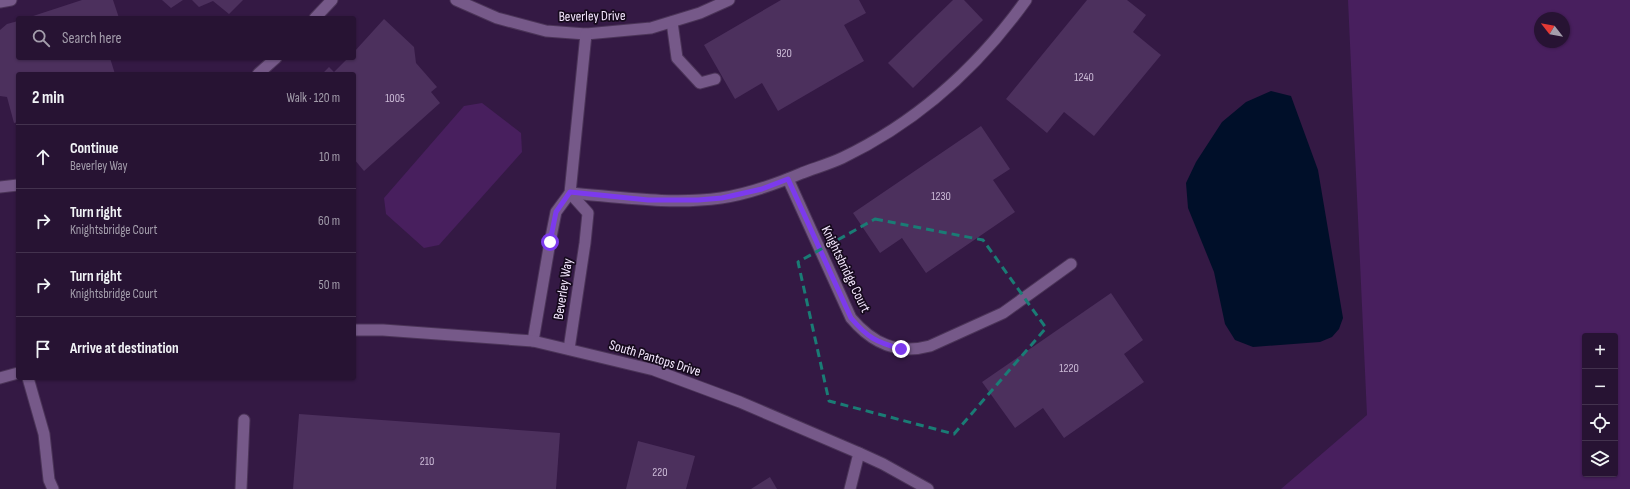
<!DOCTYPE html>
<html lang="en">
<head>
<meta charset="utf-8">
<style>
  :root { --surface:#271333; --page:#33203f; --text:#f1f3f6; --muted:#a49eac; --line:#43324e }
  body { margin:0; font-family:"Sofia Sans Condensed",sans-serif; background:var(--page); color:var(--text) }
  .controls { position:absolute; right:12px; bottom:12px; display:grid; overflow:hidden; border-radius:4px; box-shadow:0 1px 3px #0004 }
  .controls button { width:36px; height:36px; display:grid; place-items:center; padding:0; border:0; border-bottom:1px solid var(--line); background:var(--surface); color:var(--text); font:20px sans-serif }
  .compass { position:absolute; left:1534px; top:12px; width:36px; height:36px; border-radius:50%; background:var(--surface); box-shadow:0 1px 3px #0004; rotate:301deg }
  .stop { position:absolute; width:12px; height:12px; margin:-9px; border:3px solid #7c3aed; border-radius:50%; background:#fff }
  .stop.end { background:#7c3aed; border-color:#fff; box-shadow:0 1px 4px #0008 }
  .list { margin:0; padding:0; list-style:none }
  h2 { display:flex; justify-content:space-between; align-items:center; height:52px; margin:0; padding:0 16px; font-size:17px }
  h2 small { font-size:13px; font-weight:400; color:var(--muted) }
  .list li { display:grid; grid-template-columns:26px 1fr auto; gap:12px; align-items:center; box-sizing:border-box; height:64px; padding:0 16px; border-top:1px solid var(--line) }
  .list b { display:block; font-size:15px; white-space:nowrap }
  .list p { margin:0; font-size:13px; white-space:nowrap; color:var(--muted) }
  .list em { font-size:13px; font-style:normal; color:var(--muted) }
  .icon { flex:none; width:22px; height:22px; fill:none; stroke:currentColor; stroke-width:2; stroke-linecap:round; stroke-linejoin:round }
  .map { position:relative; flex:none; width:1630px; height:489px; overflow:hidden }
  .search { position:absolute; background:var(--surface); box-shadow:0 1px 3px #0004; left:16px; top:16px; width:340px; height:44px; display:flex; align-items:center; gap:10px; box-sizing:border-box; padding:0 14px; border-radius:4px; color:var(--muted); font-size:15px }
  .panel { position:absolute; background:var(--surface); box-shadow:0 1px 3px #0004; left:16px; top:72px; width:340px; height:308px; border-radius:4px }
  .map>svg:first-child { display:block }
</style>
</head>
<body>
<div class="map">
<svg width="1630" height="489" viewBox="0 0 1630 489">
  <rect width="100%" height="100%" fill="#341944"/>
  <g fill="#481f5e" fill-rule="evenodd">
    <path d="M1348 0H1630V489H1281L1367 415ZM1540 18H1564V42H1540ZM1585 336H1615V474H1585Z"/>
    <path d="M482 103 521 133 522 152 439 245 424 248 386 214 384 198 464 106Z"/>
  </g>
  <path fill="#000f29" d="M1271 91 1291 96 1318 170 1343 318 1339 329 1332 337 1320 342 1253 347 1235 340 1225 324 1214 272 1188 208 1186 183 1196 162 1222 122 1246 102Z"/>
  <g fill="#4c305d">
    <path d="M82 0H113L119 18H27Z"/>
    <path d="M162 0H183L171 8Z"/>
    <path d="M192 0H243L229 14 213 1 199 7Z"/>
    <path d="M781 0H859L866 13 844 25 864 61 778 111 762 83 735 99 704 45Z"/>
    <path d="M953 0H964L983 20 913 88 888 63Z"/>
    <path d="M1087 0H1127L1146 15 1133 32 1161 55 1094 136 1064 112 1047 133 1006 99Z"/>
    <path d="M384 19 414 47 416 63 437 87 431 92 440 103 364 171 354 159V74H322L329 67 334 72 348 58H354V52Z"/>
    <path d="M18 21V58H110L115 74H18V122L14 123 7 97 0 96V30L7 24Z"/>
    <path d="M981 126 1010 169 993 180 1015 212 926 273 902 238 880 253 853 213Z"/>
    <path d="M1111 293 1143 340 1124 354 1144 382 1064 438 1043 408 1015 428 982 382Z"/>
    <path d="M299 414 560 433 556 489H293Z"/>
    <path d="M638 441 695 456 686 489H626Z"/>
    <path d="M770 477 777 489H751Z"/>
  </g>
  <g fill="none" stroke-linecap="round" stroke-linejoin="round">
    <g stroke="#4b3458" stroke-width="13">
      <g id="service">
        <path d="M672 22 677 58 700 83 715 79"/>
        <path d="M28 378 44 434 49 480 53 489"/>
        <path d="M241 489 244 420"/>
      </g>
    </g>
    <g stroke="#4b3458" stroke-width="13">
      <g id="minor">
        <path d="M456 0 497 18 546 31 586 34 651 28 700 13 729 0"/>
        <path d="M0 2 11 0"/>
        <path d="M315 18 332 0"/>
        <path d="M258 74 276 58"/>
        <path d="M788 179 851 318C872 343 897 355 930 346L1003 313 1071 264"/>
        <path d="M0 187 18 185"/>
        <path d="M570 193C620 197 671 205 721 198 749 194 776 184 802 173 815 168 829 164 842 158 917 122 978 67 1026 0"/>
        <path d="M533 341 550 242 556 212 570 193 586 34"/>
        <path d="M569 349 585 243 588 213 570 193"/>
        <path d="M850 489 859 453"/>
      </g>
    </g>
    <g stroke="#4b3458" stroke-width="13">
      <g id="tertiary">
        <path d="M354 330H383L533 341 654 370 740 402 859 453 883 464 928 489"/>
        <path d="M0 378 18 373"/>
      </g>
    </g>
    <use href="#service" stroke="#765989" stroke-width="11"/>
    <use href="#minor" stroke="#765989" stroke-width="11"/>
    <use href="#tertiary" stroke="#765989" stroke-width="11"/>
  </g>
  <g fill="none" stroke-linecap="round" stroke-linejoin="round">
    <path stroke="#7c3aed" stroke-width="5" d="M550 242 556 212 570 192 648 200H698L722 198 762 189 788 179 851 318C868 338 876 342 901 349"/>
  </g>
  <path fill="none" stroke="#1a7c75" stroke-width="3" stroke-dasharray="8 5" stroke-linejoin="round" d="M875 219 983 240 1046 328 954 434 829 401 798 262Z"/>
  <g text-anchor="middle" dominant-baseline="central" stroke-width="3.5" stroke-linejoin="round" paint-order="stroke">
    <g font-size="12" fill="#cbbad6">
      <text x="784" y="53">920</text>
      <text x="1084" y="77">1240</text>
      <text x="395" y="98">1005</text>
      <text x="941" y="196">1230</text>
      <text x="1069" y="368">1220</text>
      <text x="427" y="461">210</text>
      <text x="660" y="472">220</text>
    </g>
    <g font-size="14" fill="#f5e8ff" stroke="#160a1d">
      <text transform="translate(592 16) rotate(-1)">Beverley Drive</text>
      <text transform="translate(846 269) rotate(64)">Knightsbridge Court</text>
      <text transform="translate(563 289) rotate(-81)">Beverley Way</text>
      <text transform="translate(655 358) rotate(17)">South Pantops Drive</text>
    </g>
  </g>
</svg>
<div class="controls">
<button>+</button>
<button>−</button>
<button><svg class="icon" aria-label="locate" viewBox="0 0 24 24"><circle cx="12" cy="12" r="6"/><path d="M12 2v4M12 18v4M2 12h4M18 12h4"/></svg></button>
<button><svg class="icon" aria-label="layers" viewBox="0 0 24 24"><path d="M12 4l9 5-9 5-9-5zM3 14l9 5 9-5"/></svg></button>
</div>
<svg class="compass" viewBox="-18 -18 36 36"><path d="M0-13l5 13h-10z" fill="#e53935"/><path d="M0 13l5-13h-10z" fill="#a49eac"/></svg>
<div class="stop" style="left:550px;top:242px"></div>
<div class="stop end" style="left:901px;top:349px"></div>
<div class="search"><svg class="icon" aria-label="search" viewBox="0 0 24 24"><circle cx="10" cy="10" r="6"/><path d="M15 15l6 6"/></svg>Search here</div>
<section class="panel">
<h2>2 min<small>Walk · 120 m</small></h2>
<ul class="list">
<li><svg class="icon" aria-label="ahead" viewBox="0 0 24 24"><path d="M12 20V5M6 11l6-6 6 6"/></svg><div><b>Continue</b><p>Beverley Way</p></div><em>10 m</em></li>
<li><svg class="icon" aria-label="right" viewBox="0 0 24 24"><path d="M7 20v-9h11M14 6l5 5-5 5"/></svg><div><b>Turn right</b><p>Knightsbridge Court</p></div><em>60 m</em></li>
<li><svg class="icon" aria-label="right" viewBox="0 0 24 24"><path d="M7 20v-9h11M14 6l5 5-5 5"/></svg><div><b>Turn right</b><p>Knightsbridge Court</p></div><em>50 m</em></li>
<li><svg class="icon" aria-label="arrive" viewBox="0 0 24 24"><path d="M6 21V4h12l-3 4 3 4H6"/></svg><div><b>Arrive at destination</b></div></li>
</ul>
</section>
</div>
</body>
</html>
